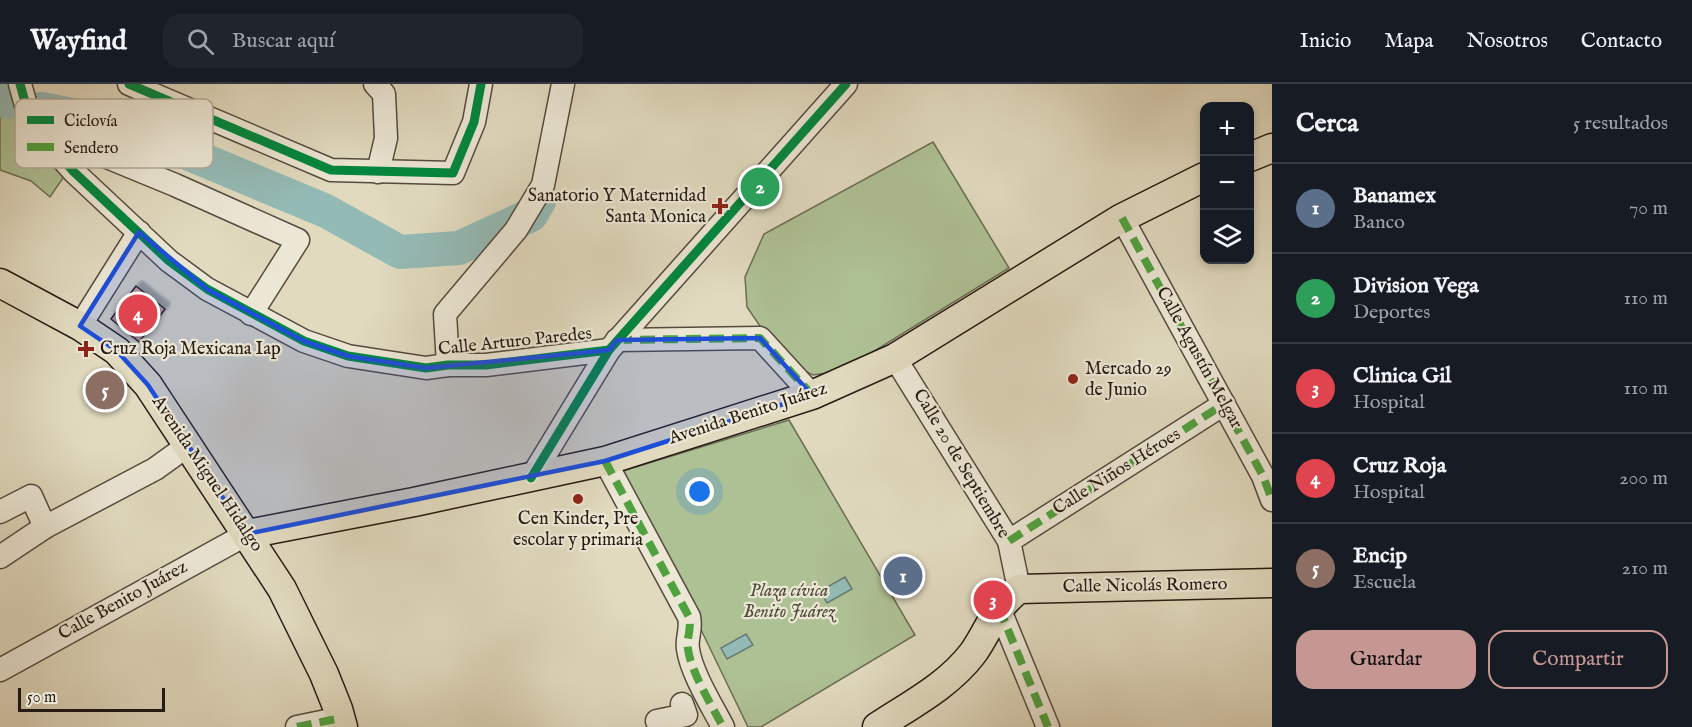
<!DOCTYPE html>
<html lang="es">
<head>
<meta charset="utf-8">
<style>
  :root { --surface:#171b24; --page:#20242c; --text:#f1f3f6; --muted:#9ea1a6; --line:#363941; --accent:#c59692 }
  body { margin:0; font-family:"IM FELL English",serif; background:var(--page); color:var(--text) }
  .controls { position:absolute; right:18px; top:18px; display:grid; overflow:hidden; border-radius:12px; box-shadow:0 3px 9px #0003 }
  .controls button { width:54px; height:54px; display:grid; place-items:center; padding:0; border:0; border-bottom:2px solid var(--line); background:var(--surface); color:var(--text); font:30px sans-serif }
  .scale { position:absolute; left:18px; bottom:15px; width:147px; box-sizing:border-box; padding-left:6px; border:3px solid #261a13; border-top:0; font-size:16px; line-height:21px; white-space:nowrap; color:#261a13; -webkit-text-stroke:4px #ece7d5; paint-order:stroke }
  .you { position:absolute; left:700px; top:408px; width:21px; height:21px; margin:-15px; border:4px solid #fff; border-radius:50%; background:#1a73e8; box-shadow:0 0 0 9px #1a73e833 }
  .badge { display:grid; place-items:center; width:39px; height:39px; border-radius:50%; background:var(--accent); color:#fff; font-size:20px; font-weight:700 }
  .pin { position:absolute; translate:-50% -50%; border:3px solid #fff; box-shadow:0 2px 6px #0006 }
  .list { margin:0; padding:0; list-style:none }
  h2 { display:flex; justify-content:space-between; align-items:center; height:78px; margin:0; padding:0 24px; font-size:26px }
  h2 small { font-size:20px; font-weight:400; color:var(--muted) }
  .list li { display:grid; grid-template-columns:39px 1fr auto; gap:18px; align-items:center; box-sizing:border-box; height:90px; padding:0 24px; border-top:2px solid var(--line) }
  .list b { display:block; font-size:22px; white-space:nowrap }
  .list p { margin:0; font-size:20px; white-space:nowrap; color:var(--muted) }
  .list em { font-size:20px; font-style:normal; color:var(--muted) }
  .actions { display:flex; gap:12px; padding:18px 24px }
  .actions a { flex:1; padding:14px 0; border:2px solid var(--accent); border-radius:18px; text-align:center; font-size:21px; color:var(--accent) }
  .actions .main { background:var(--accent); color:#111 }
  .icon { flex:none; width:33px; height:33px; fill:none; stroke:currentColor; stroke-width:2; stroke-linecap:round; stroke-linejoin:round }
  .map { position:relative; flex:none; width:1272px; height:643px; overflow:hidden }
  header { display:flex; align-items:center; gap:36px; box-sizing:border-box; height:84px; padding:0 30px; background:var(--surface); border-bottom:2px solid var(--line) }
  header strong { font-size:28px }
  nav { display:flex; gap:33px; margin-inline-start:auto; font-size:21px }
  .search { width:420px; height:54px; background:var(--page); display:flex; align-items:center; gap:15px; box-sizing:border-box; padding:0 21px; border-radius:18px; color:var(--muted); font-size:22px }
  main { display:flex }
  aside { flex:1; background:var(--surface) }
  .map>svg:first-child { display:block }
</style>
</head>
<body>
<header>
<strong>Wayfind</strong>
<div class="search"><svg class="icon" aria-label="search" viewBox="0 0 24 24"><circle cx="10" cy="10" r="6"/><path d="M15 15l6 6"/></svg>Buscar aquí</div>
<nav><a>Inicio</a><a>Mapa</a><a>Nosotros</a><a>Contacto</a></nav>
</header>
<main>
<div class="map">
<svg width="1272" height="643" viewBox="0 0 1272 643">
  <defs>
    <filter id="shadow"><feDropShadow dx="5.5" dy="-5.5" stdDeviation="1.5" flood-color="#0004"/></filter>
  </defs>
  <rect width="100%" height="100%" fill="#e1dabf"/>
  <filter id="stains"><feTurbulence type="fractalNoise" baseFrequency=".00333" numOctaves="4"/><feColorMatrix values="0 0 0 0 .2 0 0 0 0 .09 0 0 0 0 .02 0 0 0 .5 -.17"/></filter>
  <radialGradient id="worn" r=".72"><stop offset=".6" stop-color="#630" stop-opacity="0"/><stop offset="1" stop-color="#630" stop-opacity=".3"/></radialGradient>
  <g fill="#aec195" stroke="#6a6e54" stroke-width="1.5">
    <path d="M0 0H9L67 88 50 113 31 97 0 86Z"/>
    <path d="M933 58 1009 184 842 287 813 291 784 277 747 223 745 193 764 150Z"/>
    <path d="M789 336 915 551 761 643H748L692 527 613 390Z"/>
  </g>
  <g fill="#94bab5" stroke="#687a74" stroke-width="1.5">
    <path d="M845 493 852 505 827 519 820 507Z"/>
    <path d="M746 550 753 561 727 575 721 564Z"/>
  </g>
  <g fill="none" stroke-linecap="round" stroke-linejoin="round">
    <g stroke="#94bab5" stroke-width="34">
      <path d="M0 15 8 18"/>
      <path d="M41 25 115 39 326 127 400 168 459 164 531 131 539 117"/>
    </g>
  </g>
  <path fill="#deab97" stroke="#261a13" stroke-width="1.5" filter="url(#shadow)" d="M136 202 165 225 139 258 111 235Z"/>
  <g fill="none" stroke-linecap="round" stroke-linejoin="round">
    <g stroke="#554a3e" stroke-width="25">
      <g id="minor">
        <path d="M20 0 29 32 48 59 74 88 169 177 207 205 304 257 348 272 426 284 448 281H486L609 266"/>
        <path d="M129 0 331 86 453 89 474 38 481 0"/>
        <path d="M375 0 384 10 386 54 378 88"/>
        <path d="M48 59 90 66 175 101 298 156 251 230"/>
        <path d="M1122 134 1263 392 1272 416"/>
        <path d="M80 242 139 148"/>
        <path d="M617 256 760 254 812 311"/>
        <path d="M895 274 1009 457 1019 505"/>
        <path d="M448 281 445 230 516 146 543 101 563 0"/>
        <path d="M605 377 689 533C692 546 686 554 688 565 691 588 712 622 723 643"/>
        <path d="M531 394 609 266 846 0"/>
        <path d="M0 428 31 412 45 443"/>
        <path d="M1009 457 1224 320"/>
        <path d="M0 473 45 443 155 385 187 362"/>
        <path d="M999 524 1048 643"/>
        <path d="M0 586 247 450"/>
        <path d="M297 643 341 634"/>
        <path d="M661 643 657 637 686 631 682 620"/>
      </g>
    </g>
    <g stroke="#261a13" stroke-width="31">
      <g id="major">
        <path d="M1250 73 1272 64"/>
        <path d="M0 199 80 242 117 267 148 301 282 505 324 590 338 625 343 643"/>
        <path d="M247 450 414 418 605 377 812 311 895 274 1122 134 1204 93"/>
        <path d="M877 643C910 621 948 602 973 569 989 547 995 522 1019 505L1272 499"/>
      </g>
    </g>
    <use href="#minor" stroke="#ece7d5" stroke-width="22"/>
    <use href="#major" stroke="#e1dabf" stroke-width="28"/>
    <g stroke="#50a13f" stroke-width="8" stroke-dasharray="15 8" stroke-linecap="butt">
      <path d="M1122 134 1263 392 1272 416"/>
      <path d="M617 256 760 254 812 311"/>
      <path d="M605 377 689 533C692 546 686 554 688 565 691 588 712 622 723 643"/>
      <path d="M1009 457 1224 320"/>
      <path d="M999 524 1048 643"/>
      <path d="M297 643 341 634"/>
    </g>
    <g stroke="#ece7d5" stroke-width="13">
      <g id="cycleway">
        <path d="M20 0 29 32 48 59 74 88 169 177 207 205 304 257 348 272 426 284 448 281H486L609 266"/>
        <path d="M129 0 331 86 453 89 474 38 481 0"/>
        <path d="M531 394 609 266 846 0"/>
      </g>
    </g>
    <use href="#cycleway" stroke="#00873e" stroke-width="9"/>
  </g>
  <path fill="#1d4ed8" fill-opacity="0.2" stroke="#1d4ed8" stroke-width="4.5" stroke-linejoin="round" d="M139 148 207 205 304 257 348 272 426 284 609 266 617 256 760 254 812 311 605 377 247 450 148 301 117 267 80 242Z"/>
  <g fill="#8f2418" stroke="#ece7d5" stroke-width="2">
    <path d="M717 113h6v6h6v6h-6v6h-6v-6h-6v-6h6z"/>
    <path d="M83 256h6v6h6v6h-6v6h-6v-6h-6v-6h6z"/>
    <circle cx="1073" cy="295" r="6"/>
    <circle cx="578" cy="415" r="6"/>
  </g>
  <g text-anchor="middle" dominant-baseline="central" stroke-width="4.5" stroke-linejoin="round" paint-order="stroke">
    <g font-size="18" fill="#261a13" stroke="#ece7d5" text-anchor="start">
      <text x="706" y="112" text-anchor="end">Sanatorio Y Maternidad<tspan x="706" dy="21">Santa Monica</tspan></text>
      <text x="100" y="265">Cruz Roja Mexicana Iap</text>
      <text x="1085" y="285">Mercado 29<tspan x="1085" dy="21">de Junio</tspan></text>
      <text x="578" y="435" text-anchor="middle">Cen Kinder, Pre<tspan x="578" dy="21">escolar y primaria</tspan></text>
    </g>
    <g font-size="18" fill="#261a13" stroke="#ece7d5">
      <text transform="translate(515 258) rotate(-6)">Calle Arturo Paredes</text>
      <text transform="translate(1199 274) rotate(61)">Calle Agustín Melgar</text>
      <text transform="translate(748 330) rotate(-18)">Avenida Benito Juárez</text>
      <text transform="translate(961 380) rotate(59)">Calle 20 de Septiembre</text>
      <text transform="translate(1117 388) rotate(-32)">Calle Niños Héroes</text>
      <text transform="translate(207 390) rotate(56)">Avenida Miguel Hidalgo</text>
      <text transform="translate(1145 502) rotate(-1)">Calle Nicolás Romero</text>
      <text transform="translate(123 517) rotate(-29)">Calle Benito Juárez</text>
    </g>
    <g font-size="18" font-style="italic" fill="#4f4c3a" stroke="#ece7d5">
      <text x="789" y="507">Plaza cívica<tspan x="789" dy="21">Benito Juárez</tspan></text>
    </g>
  </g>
  <rect x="15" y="15" width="198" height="69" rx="9" fill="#ece7d5" stroke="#b1aa9b" stroke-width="1.5"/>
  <rect x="27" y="32" width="27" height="8" fill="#00873e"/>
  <rect x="27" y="59" width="27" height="8" fill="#50a13f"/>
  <g font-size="16" fill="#261a13">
    <text x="64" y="42">Ciclovía</text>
    <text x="64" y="69">Sendero</text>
  </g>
  <rect width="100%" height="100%" filter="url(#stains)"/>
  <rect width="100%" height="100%" fill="url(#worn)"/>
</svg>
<div class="controls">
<button>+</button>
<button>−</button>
<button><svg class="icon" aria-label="layers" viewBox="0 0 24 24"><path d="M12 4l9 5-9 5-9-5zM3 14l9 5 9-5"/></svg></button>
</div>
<div class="scale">50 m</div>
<div class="you"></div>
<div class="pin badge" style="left:903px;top:492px;background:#5c6f8a">1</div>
<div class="pin badge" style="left:760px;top:103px;background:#2e9e5b">2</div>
<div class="pin badge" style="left:993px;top:516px;background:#e0444e">3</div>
<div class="pin badge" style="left:138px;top:230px;background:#e0444e">4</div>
<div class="pin badge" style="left:105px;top:306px;background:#8d6e63">5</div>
</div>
<aside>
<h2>Cerca<small>5 resultados</small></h2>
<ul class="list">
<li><span class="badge" style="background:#5c6f8a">1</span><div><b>Banamex</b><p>Banco</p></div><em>70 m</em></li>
<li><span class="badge" style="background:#2e9e5b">2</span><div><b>Division Vega</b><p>Deportes</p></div><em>110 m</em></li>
<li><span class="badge" style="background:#e0444e">3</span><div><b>Clinica Gil</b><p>Hospital</p></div><em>110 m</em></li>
<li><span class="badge" style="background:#e0444e">4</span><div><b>Cruz Roja</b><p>Hospital</p></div><em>200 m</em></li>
<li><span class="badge" style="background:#8d6e63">5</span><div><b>Encip</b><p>Escuela</p></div><em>210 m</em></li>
</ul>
<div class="actions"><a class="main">Guardar</a><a>Compartir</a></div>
</aside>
</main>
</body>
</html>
